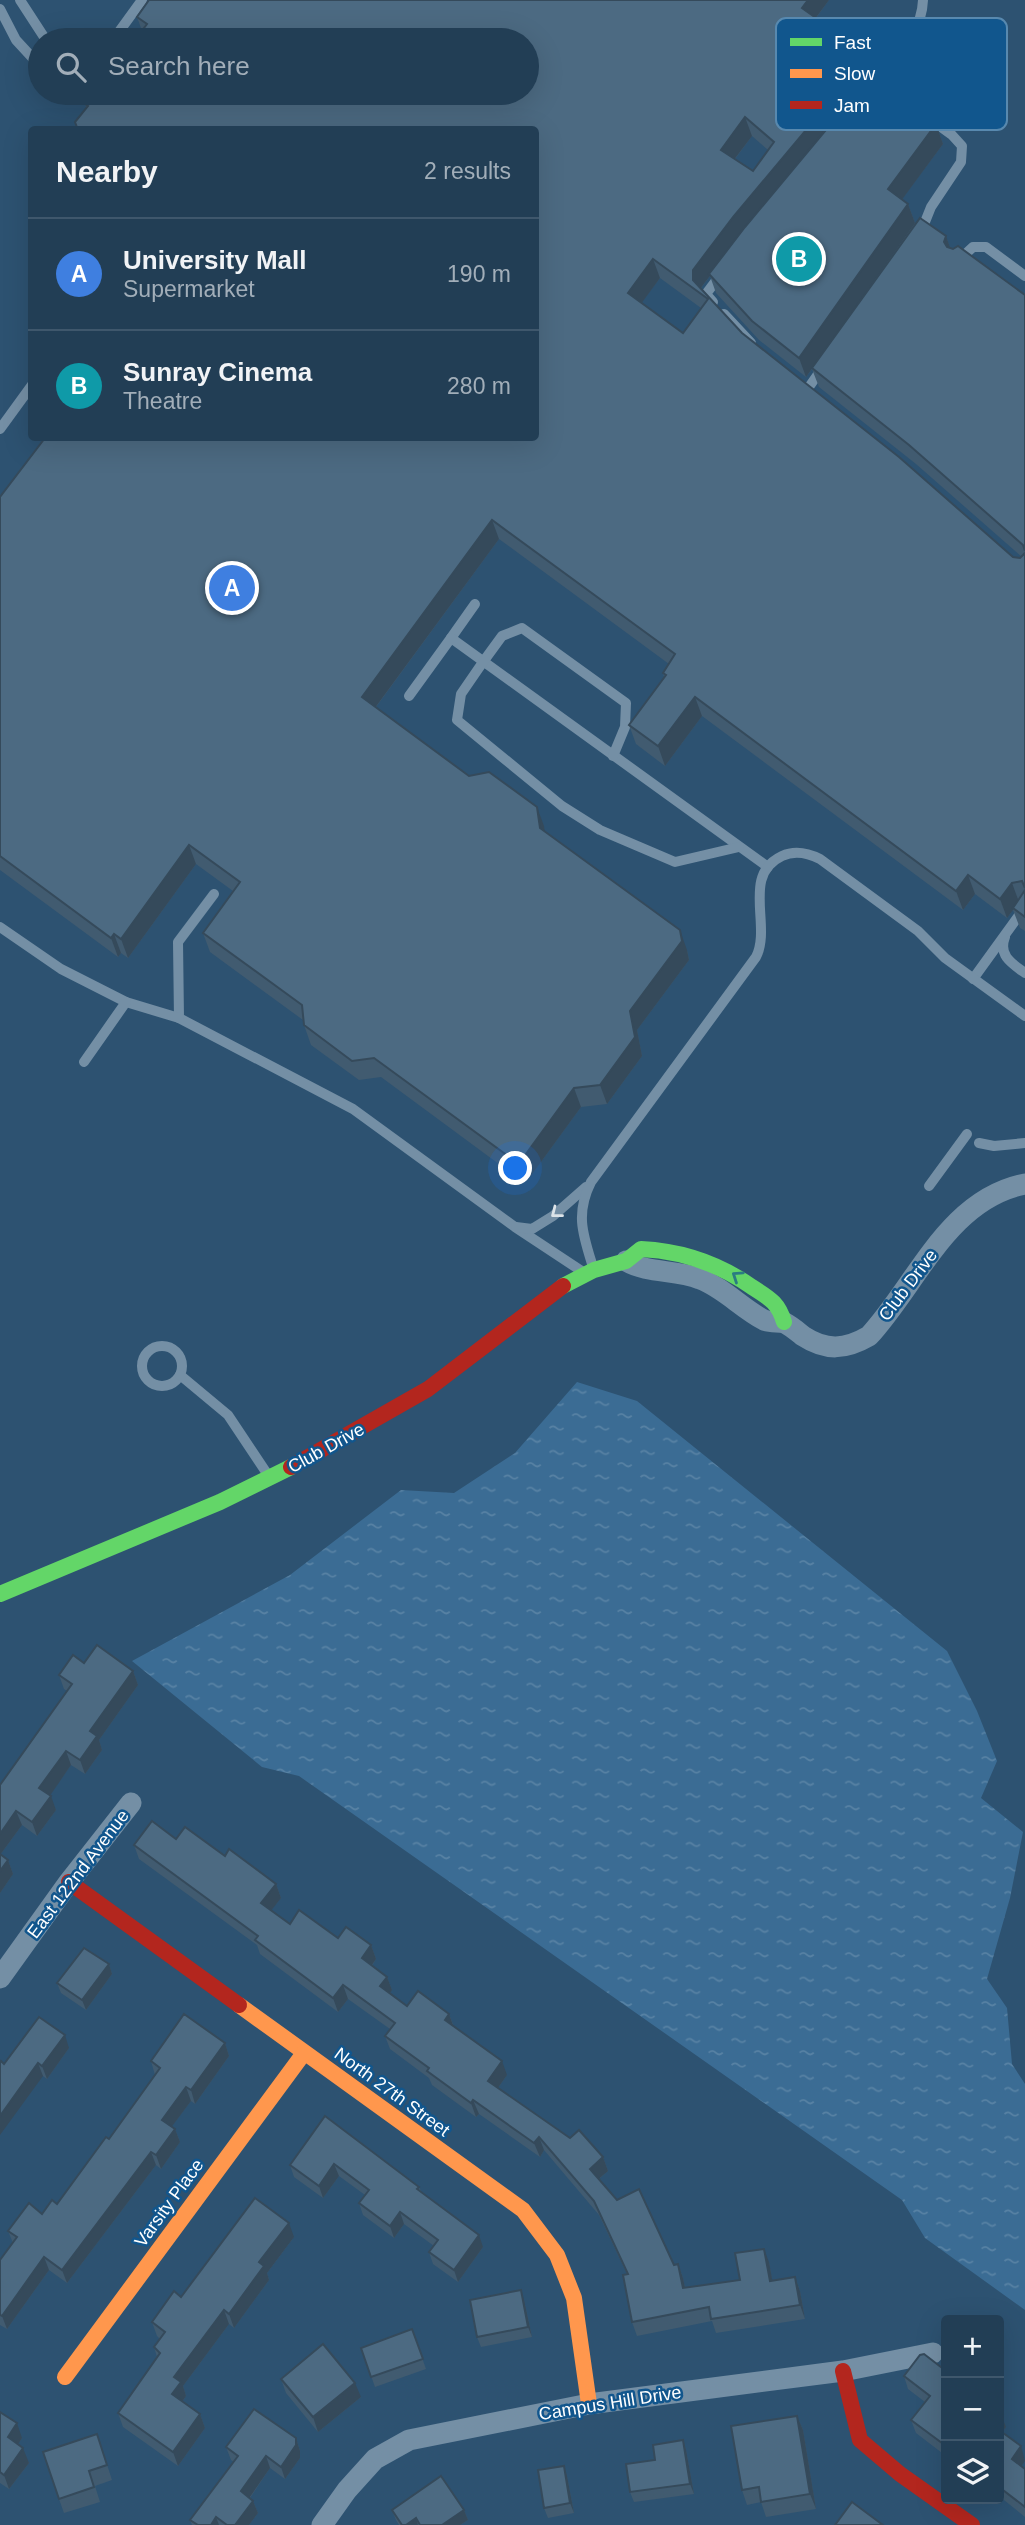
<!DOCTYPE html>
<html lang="en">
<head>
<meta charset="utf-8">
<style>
  :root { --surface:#223e55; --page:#2e495f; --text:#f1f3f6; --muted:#a2aeb9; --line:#3f576c; --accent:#b6c2cd }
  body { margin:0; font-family:Arial,sans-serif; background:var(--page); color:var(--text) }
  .controls { position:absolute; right:21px; bottom:21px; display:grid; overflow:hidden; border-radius:7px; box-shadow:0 7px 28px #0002 }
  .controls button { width:63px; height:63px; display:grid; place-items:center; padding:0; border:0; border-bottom:2px solid var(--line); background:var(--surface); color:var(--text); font:35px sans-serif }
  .you { position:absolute; left:516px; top:1169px; width:24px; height:24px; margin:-18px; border:5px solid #fff; border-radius:50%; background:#1a73e8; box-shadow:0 0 0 10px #1a73e833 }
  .badge { display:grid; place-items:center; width:46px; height:46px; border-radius:50%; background:var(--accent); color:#fff; font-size:23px; font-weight:700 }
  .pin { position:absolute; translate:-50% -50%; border:4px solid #fff; box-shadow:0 2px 7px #0006 }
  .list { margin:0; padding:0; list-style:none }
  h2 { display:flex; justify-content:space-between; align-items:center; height:91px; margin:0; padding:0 28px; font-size:30px }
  h2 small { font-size:23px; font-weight:400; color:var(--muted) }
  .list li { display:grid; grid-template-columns:46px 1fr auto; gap:21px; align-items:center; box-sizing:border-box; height:112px; padding:0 28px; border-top:2px solid var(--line) }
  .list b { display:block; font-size:26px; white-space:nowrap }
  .list p { margin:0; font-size:23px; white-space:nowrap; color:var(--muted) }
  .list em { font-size:23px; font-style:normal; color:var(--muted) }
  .icon { flex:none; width:38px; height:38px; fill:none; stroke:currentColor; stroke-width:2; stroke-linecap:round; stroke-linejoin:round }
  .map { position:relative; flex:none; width:1025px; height:2525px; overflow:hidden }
  .search { position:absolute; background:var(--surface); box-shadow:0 7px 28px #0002; left:28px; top:28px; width:511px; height:77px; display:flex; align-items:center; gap:18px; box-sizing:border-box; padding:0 24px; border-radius:38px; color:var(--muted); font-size:26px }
  .panel { position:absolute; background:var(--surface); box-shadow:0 7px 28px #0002; left:28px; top:126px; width:511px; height:315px; border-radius:7px }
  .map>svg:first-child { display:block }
</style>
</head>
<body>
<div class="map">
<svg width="1025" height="2525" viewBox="0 0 1025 2525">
  <defs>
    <pattern id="water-ripples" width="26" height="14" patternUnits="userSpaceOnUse" patternTransform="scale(1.75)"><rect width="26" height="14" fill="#3b6c94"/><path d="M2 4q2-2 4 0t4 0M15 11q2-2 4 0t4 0" fill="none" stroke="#5882a4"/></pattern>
  </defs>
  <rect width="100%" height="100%" fill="#2d5271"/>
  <path fill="url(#water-ripples)" d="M577 1382 637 1401 947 1651 977 1711 997 1761 981 1798 1023 1832 1010 1898 987 1979 1007 2008 1012 2064 1025 2084V2310L925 2238 902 2200 299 1776 262 1767 132 1661 290 1575 401 1490 454 1493 515 1453Z"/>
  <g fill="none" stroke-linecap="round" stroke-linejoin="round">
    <g stroke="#748fa5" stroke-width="10">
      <path d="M20 0 46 40"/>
      <path d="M0 9 16 40 40 66"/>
      <path d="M113 40 142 0"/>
      <path d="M921 232 931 207 961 162 962 146 952 135 879 82C897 58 922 32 923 0"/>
      <path d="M959 260 973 247H986L1025 276"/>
      <path d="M713 302 706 294 721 274"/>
      <path d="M724 314 751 343"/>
      <path d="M809 387 823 367"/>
      <path d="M0 429 32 385"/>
      <path d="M451 638 475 604"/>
      <path d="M409 696 451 638 768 867"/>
      <path d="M613 756 625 727 626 703 522 628 502 636 483 662 461 694 457 720 562 806 600 830 675 862 739 847"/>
      <path d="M214 894 178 942 179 1018 353 1109 515 1227 583 1272"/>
      <path d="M0 927 61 969 126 1002 179 1018"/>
      <path d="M1005 937C998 955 1011 963 1025 973"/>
      <path d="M973 979 1025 907"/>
      <path d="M84 1062 126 1002"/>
      <path d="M979 1143 994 1146 1025 1143"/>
      <path d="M929 1186 967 1134"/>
      <path d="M516 1227 532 1229 553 1216 586 1187"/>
      <path d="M593 1267C583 1235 575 1214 591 1182L756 957C772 926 741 875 782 856 795 850 808 853 820 859L918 931 945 958 1025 1016"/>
      <circle cx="162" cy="1366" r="20"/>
      <path d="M180 1375 228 1415 268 1475"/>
    </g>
    <g stroke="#748fa5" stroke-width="21">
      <path d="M626 1261C648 1274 676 1269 700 1279 724 1288 741 1308 764 1320 771 1323 779 1321 785 1323 791 1326 798 1332 803 1336 826 1351 845 1350 869 1336 917 1284 948 1199 1025 1184"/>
      <path d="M0 1978 69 1882 131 1803"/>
      <path d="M322 2525 347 2490 375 2459 409 2440 589 2404 843 2371 933 2353"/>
    </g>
    <g stroke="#63d668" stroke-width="16">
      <path d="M563 1286 594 1270 626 1261 641 1249C683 1251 718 1263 752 1287 769 1298 778 1302 784 1322"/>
      <path d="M0 1594 220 1502 291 1467"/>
    </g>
    <g stroke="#ff974d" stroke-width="16">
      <path d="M239 2005 523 2210 557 2255 574 2298 589 2404"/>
      <path d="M65 2377 304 2053"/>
    </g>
    <g stroke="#b3261e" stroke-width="16">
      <path d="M291 1467 428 1389 563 1286"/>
      <path d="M69 1882 239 2005"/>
      <path d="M843 2371 860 2440 900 2474 972 2525"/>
    </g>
  </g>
  <g fill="#415b70" fill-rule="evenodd">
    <path d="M149 0H829L816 18 823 23 830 42 828 46 864 85 936 124 943 144 902 199 908 204 915 223 946 236 950 248 1025 295V931L1020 928 1013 910 1007 918 975 894 963 910 702 716 665 766 636 744 629 725 664 677 663 673 669 664 499 539 376 707 469 776 537 807 544 831 687 950 689 960 637 1030 642 1056 607 1104 581 1107 530 1177 519 1179 381 1077 359 1080 311 1045 304 1025 303 1020 210 952 203 933 233 891 196 864 128 958 121 953 118 957 0 870V497L536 438 86 107 85 104 527 93 142 31 137 17ZM752 136 768 150 753 171 735 159ZM710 276 716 293 759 340 806 377 812 369 819 387 916 464 1022 557 1020 558 1013 557 742 333 701 288ZM660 278 701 308 683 333 641 303Z"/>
    <path d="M84 1663 133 1671 138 1685 99 1740 102 1750 85 1774 71 1765 49 1796 56 1810 37 1836 22 1825 0 1855 8 1860 13 1874 0 1893V1785L67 1691 64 1689 59 1675Z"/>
    <path d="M176 1839 225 1856 276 1884 281 1898 271 1910 290 1924 338 1938 371 1945 376 1959 372 1966 387 1977 392 1990 390 1993 407 2006 449 2014 454 2027 507 2075 498 2088 570 2138 603 2157 608 2171 599 2179 674 2265 678 2264 683 2278 685 2288 740 2280 769 2262 772 2280 795 2277 800 2291 805 2319 716 2333 712 2321 637 2336 632 2322 627 2274 599 2215 544 2150 540 2157 479 2114 476 2117 432 2085 429 2078 390 2049 385 2036 390 2029 348 1999 338 2012 260 1954 257 1945 139 1859 134 1845Z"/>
    <path d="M109 1964 112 1974 86 2010 61 1993 57 1983Z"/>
    <path d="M225 2043 229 2056 195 2104 191 2101 171 2127 175 2129 180 2142 161 2169 156 2165 67 2283 49 2270 7 2329 0 2325V2260L13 2243 8 2231 42 2214 57 2204 109 2139 155 2075 151 2061Z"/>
    <path d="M69 2048 47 2079 43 2076 4 2064Z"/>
    <path d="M325 2116 419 2187 422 2193 483 2247 458 2282 433 2264 429 2252 434 2246 404 2224 394 2238 363 2215 359 2203 365 2195 339 2176 323 2198 294 2177 290 2165Z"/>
    <path d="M294 2237 267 2273 269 2280 234 2328 229 2324 183 2386 186 2396 182 2402 200 2414 205 2428 178 2466 123 2427 118 2413 157 2357 154 2347 160 2339 157 2336 152 2322Z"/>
    <path d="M524 2300 532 2337 481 2347 477 2337Z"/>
    <path d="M412 2329 426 2369 375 2387 361 2348Z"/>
    <path d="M946 2371V2456L916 2433 911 2420 925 2402 908 2389 904 2376Z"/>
    <path d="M281 2379 361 2397 318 2432 286 2393Z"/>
    <path d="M0 2412 22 2438 18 2444 29 2463 9 2489 0 2483Z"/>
    <path d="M999 2413 1006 2427 1002 2432 1021 2466 1025 2469V2517L999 2496Z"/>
    <path d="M797 2416 803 2430 816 2509 766 2517 761 2502 747 2505 742 2490Z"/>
    <path d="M296 2438 300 2451V2458L285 2479 270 2468 250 2498 253 2501 258 2513 249 2525H192L190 2520 234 2462 231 2460 226 2447Z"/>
    <path d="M683 2440 686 2450 694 2494 634 2502 630 2492 655 2460Z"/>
    <path d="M102 2449 112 2480 95 2486 100 2502 64 2513 59 2499Z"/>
    <path d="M564 2466 567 2476 574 2513 548 2518 544 2508Z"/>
    <path d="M392 2510H464L468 2520 460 2525H399L396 2520Z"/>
  </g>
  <g fill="#354a5b">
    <path d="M808 0H829L809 27 802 8Z"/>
    <path d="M823 23 830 42 823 56 816 37Z"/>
    <path d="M858 68 865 87 740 236 700 289 693 280V270L733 217Z"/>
    <path d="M745 117 752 136 727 169 721 150Z"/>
    <path d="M936 124 943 144 895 209 888 189Z"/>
    <path d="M908 204 915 223 806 377 799 358Z"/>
    <path d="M946 236 953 256 944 242Z"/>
    <path d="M653 259 660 278 635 312 628 293Z"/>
    <path d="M492 520 499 539 369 716 362 697Z"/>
    <path d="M695 697 702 716 665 766 658 746Z"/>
    <path d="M537 807 544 826 547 847 540 828Z"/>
    <path d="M189 845 196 864 128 958 121 939Z"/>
    <path d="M968 875 975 894 963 910 956 891Z"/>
    <path d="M1012 883 1019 902 1007 918 1000 899Z"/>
    <path d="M680 930 687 950 689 960 637 1030 642 1056 607 1104 600 1085 630 1011Z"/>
    <path d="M114 934 121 953 118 957 111 938Z"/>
    <path d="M574 1088 581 1107 530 1177 523 1158Z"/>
    <path d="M133 1671 138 1685 99 1740 102 1750 85 1774 80 1760 90 1731Z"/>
    <path d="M66 1751 71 1765 45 1803 39 1788Z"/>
    <path d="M51 1796 56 1810 37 1836 32 1822Z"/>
    <path d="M16 1811 22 1825 0 1855V1834Z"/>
    <path d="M8 1860 13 1874 0 1893V1871Z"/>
    <path d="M276 1884 281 1898 266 1917 261 1903Z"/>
    <path d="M371 1945 376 1959 367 1972 362 1958Z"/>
    <path d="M109 1964 112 1974 86 2010 82 2000Z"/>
    <path d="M387 1977 392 1990 385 2000 380 1986Z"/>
    <path d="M343 1985 348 1999 338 2012 333 1998Z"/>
    <path d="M449 2014 454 2028 445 2020Z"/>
    <path d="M65 2035 69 2048 47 2079 42 2066Z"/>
    <path d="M225 2043 229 2056 195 2104 191 2090Z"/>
    <path d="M502 2061 507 2075 493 2095 488 2081Z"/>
    <path d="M38 2063 43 2076 0 2135V2116Z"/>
    <path d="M186 2087 191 2101 167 2133 162 2120Z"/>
    <path d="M473 2100 479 2114 476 2117 471 2103Z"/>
    <path d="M175 2129 180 2142 161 2169 156 2155Z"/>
    <path d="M539 2137 544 2150 540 2157 534 2143Z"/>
    <path d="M151 2152 156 2165 67 2283 62 2270Z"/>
    <path d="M603 2157 608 2171 595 2182 590 2169Z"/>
    <path d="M334 2164 339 2176 323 2198 319 2186Z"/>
    <path d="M400 2212 404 2224 394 2238 390 2226Z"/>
    <path d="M289 2223 294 2237 267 2273 269 2280 234 2328 229 2314 259 2262Z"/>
    <path d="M479 2235 483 2247 458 2282 454 2270Z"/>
    <path d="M764 2249 769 2262 775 2295 770 2281Z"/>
    <path d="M44 2257 49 2270 7 2329 2 2316Z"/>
    <path d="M678 2264 683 2278 688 2302 683 2288Z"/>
    <path d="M795 2277 800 2291 805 2319 800 2305Z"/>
    <path d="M521 2290 524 2300 532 2337 528 2327Z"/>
    <path d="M224 2310 229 2324 183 2386 186 2396 177 2409 172 2394 174 2377Z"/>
    <path d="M355 2383 361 2397 318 2432 313 2417Z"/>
    <path d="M200 2414 205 2428 178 2466 173 2452Z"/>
    <path d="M1001 2414 1006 2427 999 2436V2417Z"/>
    <path d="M797 2416 803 2430 816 2509 810 2494Z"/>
    <path d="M17 2423 22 2438 13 2452 8 2437Z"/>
    <path d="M296 2438 300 2451V2458L285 2479 281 2467Z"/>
    <path d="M683 2440 686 2450 694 2494 690 2484Z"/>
    <path d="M1021 2446 1025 2461 1017 2472 1012 2459Z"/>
    <path d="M23 2448 29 2463 9 2489 4 2475Z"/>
    <path d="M266 2456 270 2468 245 2504 241 2491Z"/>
    <path d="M564 2466 567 2476 574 2513 570 2503Z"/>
    <path d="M253 2501 258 2513 249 2525H235Z"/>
    <path d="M464 2510 468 2520 460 2525H442Z"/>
    <path d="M216 2517 219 2525H211Z"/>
    <path d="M416 2518 418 2525H406Z"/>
  </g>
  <g fill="#4c6a82" stroke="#354a5b" stroke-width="2" fill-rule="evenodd">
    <path d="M149 0H808L802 8 823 23 816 37 858 68 733 217 693 270V280L742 333 899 457 1013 557 1020 558 1025 553V888L1022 881 1012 883 1000 899 968 875 956 891 695 697 658 746 629 725 666 675 663 673 675 654 492 520 362 697 469 776 489 772 537 807 540 828 680 930 682 941 630 1011 635 1037 600 1085 574 1088 523 1158 512 1159 374 1058 352 1061 304 1025 302 1005 203 933 240 882 189 845 121 939 114 934 111 938 0 856V497L45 438H536V130H78L75 122 88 106 85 104 93 93H527V40H135L147 24 137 17ZM745 117 774 142 753 171 721 150ZM653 259 708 299 683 333 628 293Z"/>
    <path d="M870 77 936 124 888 189 908 204 799 358 752 321 709 274 745 227Z"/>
    <path d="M920 218 946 236 944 242 947 247 953 249 958 246 1025 295V551L1023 545 909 445 812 368Z"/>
    <path d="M1025 890V917L1013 908Z"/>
    <path d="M97 1645 133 1671 90 1731 97 1736 80 1760 66 1751 39 1788 51 1796 32 1822 16 1811 0 1834V1785L72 1684 59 1675 73 1655 84 1663Z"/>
    <path d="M152 1821 176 1839 185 1827 225 1856 229 1849 276 1884 261 1903 290 1924 299 1910 338 1938 346 1927 371 1945 362 1958 387 1977 380 1986 407 2006 418 1991 449 2014 445 2020 502 2061 488 2081 570 2138 579 2130 603 2157 590 2169 617 2200 639 2189 674 2265 678 2264 683 2288 740 2280 735 2253 764 2249 770 2281 795 2277 800 2305 711 2319 709 2307 632 2322 623 2275 628 2274 594 2201 539 2137 534 2143 473 2100 471 2103 427 2071 429 2068 385 2036 395 2023 343 1985 333 1998 255 1940 258 1936 134 1845Z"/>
    <path d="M0 1854 8 1860 0 1871Z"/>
    <path d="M84 1948 109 1964 82 2000 57 1983Z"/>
    <path d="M184 2014 225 2043 191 2090 186 2087 162 2120 175 2129 156 2155 151 2152 62 2270 44 2257 2 2316 0 2315V2260L17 2237 8 2231 29 2203 42 2214 52 2200 57 2204 106 2137 109 2139 160 2068 151 2061Z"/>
    <path d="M39 2017 65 2035 42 2066 38 2063 0 2116V2063L1 2061 4 2064Z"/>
    <path d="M325 2116 419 2187 417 2189 479 2235 454 2270 429 2252 438 2240 400 2212 390 2226 359 2203 369 2190 334 2164 319 2186 290 2165Z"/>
    <path d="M255 2198 289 2223 259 2262 264 2266 229 2314 224 2310 174 2377 181 2382 172 2394 200 2414 173 2452 118 2413 160 2353 154 2347 165 2332 152 2322 174 2291 181 2297Z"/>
    <path d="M521 2290 528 2327 477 2337 470 2300Z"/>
    <path d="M412 2329 423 2359 371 2377 361 2348Z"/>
    <path d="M323 2344 355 2383 313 2417 281 2379Z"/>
    <path d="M924 2354 946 2371V2446L911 2420 930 2396 904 2376 920 2355Z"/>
    <path d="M254 2409 296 2438V2445L281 2467 266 2456 241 2491 253 2501 235 2525H227L216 2517 211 2525H198L190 2520 238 2456 226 2447Z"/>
    <path d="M0 2412 17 2423 8 2437 23 2448 4 2475 0 2472Z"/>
    <path d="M797 2416 810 2494 761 2502 759 2487 742 2490 731 2426Z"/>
    <path d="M999 2430 1021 2446 1012 2459 1025 2469V2507L999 2487Z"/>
    <path d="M97 2434 107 2465 89 2471 94 2487 59 2499 43 2452Z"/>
    <path d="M683 2440 690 2484 630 2492 626 2464 655 2460 653 2445Z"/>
    <path d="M564 2466 570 2503 544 2508 538 2470Z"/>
    <path d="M441 2476 464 2510 442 2525H420L416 2518 406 2525H402L392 2510Z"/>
    <path d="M852 2502 883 2525H835Z"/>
  </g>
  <defs><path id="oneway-chevron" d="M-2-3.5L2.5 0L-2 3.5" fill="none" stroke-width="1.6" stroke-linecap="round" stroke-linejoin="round" transform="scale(1.75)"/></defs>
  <use stroke="#dce3e8" href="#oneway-chevron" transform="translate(556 1213) rotate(142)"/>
  <use stroke="#2a7c82" href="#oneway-chevron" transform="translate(737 1276) rotate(-146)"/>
  <g text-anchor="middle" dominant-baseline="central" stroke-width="5" stroke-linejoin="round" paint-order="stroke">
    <g font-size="18" fill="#fff" stroke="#11568d">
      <text transform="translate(908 1285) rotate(-53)">Club Drive</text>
      <text transform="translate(326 1448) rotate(-29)">Club Drive</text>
      <text transform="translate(78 1874) rotate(-53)">East 122nd Avenue</text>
      <text transform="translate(392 2092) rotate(36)">North 27th Street</text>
      <text transform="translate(169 2203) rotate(-54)">Varsity Place</text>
      <text transform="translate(610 2403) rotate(-9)">Campus Hill Drive</text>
    </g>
  </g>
  <rect x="776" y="18" width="231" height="112" rx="10" fill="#11568d" stroke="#5889af" stroke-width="2"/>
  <rect x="790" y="38" width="32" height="8" fill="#63d668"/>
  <rect x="790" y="69" width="32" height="9" fill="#ff974d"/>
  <rect x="790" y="101" width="32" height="8" fill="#b3261e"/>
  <g font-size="19" fill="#fff">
    <text x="834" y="49">Fast</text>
    <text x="834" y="80">Slow</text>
    <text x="834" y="112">Jam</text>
  </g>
</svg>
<div class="controls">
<button>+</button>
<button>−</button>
<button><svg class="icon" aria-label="layers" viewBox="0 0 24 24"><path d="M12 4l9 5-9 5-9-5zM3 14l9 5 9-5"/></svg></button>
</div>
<div class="you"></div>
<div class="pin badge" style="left:232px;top:588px;background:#3f7fe0">A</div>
<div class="pin badge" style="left:799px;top:259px;background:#0f9aa8">B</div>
<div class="search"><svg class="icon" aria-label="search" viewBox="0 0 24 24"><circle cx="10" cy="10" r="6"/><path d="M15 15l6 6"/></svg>Search here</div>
<section class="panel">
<h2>Nearby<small>2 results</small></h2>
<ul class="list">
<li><span class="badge" style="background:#3f7fe0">A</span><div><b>University Mall</b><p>Supermarket</p></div><em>190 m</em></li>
<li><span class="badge" style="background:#0f9aa8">B</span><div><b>Sunray Cinema</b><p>Theatre</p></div><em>280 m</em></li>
</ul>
</section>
</div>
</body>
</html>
